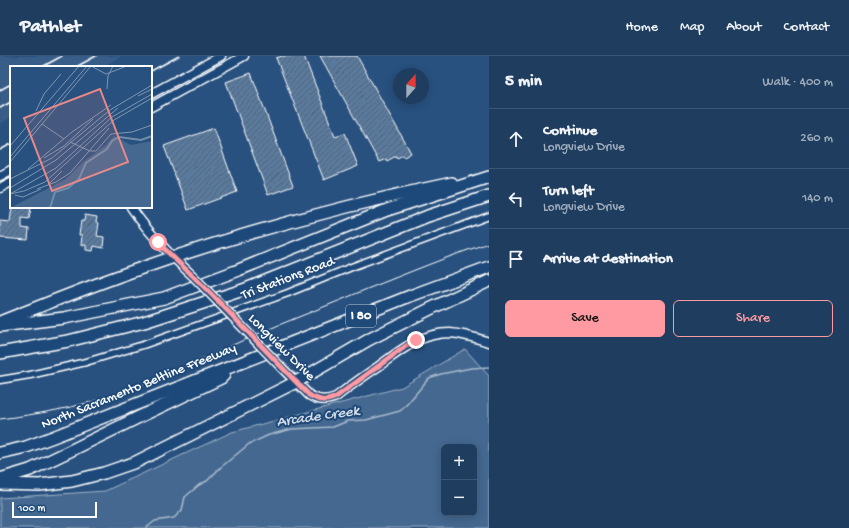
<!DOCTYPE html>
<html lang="en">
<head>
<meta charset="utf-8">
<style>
  :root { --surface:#1e3d5f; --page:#264465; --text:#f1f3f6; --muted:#a1aebd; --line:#3c5674; --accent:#ff9aa2 }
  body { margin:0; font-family:"Gochi Hand",sans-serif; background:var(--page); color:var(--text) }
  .controls { position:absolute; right:12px; bottom:12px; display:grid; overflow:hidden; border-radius:6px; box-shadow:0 2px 10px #0003 }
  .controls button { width:36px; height:36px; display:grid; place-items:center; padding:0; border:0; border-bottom:1px solid var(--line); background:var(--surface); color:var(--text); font:20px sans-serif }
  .compass { position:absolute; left:393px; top:12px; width:36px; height:36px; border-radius:50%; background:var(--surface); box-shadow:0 2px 10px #0003; rotate:21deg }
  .scale { position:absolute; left:12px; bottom:10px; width:85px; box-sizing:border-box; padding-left:4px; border:2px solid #fff; border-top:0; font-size:11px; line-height:14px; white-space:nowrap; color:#fff; -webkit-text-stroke:3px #1f4a7a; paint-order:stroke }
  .stop { position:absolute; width:12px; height:12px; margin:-9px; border:3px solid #ff9aa2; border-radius:50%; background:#fff }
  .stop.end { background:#ff9aa2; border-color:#fff; box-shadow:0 1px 4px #0008 }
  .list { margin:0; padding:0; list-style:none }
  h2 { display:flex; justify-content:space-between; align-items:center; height:52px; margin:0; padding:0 16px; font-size:17px }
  h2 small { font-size:13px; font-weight:400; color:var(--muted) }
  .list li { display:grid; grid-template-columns:26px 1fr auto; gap:12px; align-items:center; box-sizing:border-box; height:60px; padding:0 16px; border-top:1px solid var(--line) }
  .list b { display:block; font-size:15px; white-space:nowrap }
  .list p { margin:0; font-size:13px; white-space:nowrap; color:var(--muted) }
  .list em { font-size:13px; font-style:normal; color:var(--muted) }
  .actions { display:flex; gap:8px; padding:12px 16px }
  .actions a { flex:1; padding:9px 0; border:1px solid var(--accent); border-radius:6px; text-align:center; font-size:14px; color:var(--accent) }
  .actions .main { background:var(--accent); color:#111 }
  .icon { flex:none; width:22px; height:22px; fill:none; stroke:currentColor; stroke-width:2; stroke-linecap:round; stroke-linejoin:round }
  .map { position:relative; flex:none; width:489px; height:472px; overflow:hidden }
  header { display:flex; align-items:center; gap:24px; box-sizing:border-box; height:56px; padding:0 20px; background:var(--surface); border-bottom:1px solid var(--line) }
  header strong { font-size:19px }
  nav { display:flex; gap:22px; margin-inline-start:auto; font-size:14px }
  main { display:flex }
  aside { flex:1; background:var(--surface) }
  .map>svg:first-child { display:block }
</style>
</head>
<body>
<header>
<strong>Pathlet</strong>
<nav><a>Home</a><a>Map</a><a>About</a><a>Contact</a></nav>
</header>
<main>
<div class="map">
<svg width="489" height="472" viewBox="0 0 489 472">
  <defs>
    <pattern id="building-hatch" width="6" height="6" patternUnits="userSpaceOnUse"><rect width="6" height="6" fill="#5a7a9d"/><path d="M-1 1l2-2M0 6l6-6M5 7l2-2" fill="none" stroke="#536374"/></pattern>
  </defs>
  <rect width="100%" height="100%" fill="#28517f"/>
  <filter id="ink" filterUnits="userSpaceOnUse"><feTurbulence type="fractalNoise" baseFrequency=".025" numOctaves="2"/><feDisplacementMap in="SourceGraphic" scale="8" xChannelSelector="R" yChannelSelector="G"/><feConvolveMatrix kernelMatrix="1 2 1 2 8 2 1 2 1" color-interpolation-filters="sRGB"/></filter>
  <g filter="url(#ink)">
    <path fill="#375d88" d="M0 0H122L102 11H11V61L0 68Z"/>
    <path fill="#446890" stroke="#a2b4c8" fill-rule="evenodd" d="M465 293 489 320V472H0V442L105 435 232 376 402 331ZM444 391H474V457H444Z"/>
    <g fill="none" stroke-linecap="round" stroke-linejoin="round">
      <path stroke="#aabbcd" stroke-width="1.5" d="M146 472 155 465 174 462 182 454 185 441 199 429 207 425 220 412 249 388 269 379 292 373 333 371 348 365 366 364 400 355 408 347 429 322 441 318 471 312 489 311"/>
    </g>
    <g fill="url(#building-hatch)" stroke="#fff">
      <path d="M282 0H304L335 80 345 77 358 110 324 124 276 2Z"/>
      <path d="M320 0H357L411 97 404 101 403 99 397 102 396 100 387 105 386 103 379 106Z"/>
      <path d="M251 17 293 130 268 139 226 26Z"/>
      <path d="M214 72 237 136 188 154 164 90Z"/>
      <path d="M12 151 31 152 29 163 22 162V172L29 173 28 184 0 182V165L10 166Z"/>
      <path d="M85 159 97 161 96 166 99 167 97 180 104 181 103 192 94 190 93 195 86 194V189H81L82 179H79L81 165H84Z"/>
    </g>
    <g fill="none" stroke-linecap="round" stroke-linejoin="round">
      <g stroke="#fff" stroke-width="9">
        <path id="street" d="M0 324 30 319 86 306 143 289 288 237 354 210 489 160"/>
      </g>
      <g stroke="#fff" stroke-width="11">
        <g id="secondary">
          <path d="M151 38 221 0"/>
          <path d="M151 51 244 0"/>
          <path d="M0 120 11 114"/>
          <path d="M0 132 11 126"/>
          <path d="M131 151C148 177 170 199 193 220"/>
          <path d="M281 311 309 339C319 345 326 345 336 341 350 330 364 320 379 310 401 294 421 277 450 277 464 278 476 282 489 286"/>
        </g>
      </g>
      <g stroke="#fff" stroke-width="14">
        <g id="highway">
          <path d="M0 266C46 248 92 229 139 213 241 177 346 149 452 127"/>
          <path d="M0 270 64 262 164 242 236 215 387 154 489 121"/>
          <path d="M0 297 68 285 144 266 243 234 428 160 489 140"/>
          <path d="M0 397 26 391 53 381 410 240 489 211"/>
          <path d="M0 423 30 414 74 393 137 362 221 322 224 319"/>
          <path d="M0 428 39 429 72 425 104 417 136 406 296 326 370 283 432 252 489 225"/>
        </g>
      </g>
      <use href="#street" stroke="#1f4a7a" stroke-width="6"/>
      <use href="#secondary" stroke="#1f4a7a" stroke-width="8"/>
      <use href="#highway" stroke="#1f4a7a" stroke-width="11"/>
      <path stroke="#fff" stroke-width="1" d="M0 363C38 358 76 352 113 339 161 323 208 300 255 279 292 263 330 249 367 233 408 217 448 200 489 187"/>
      <g stroke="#fff" stroke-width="1.5">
        <path d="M42 11 62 0"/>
        <path d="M76 11 96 0"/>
        <path d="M151 15 179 0"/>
        <path d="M0 34 11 28"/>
        <path d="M0 52 11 46"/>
        <path d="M0 94 11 88"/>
      </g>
      <g stroke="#fff" stroke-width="11" stroke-linecap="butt">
        <path id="secondary-bridge" d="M193 220 281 311"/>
      </g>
      <use href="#secondary-bridge" stroke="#1f4a7a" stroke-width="8"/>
    </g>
  </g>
  <g fill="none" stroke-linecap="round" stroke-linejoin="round" filter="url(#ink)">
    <path stroke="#ff9aa2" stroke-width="5" d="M158 186C169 198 181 209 193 220 233 259 270 300 309 339 319 345 326 346 336 341L406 290 416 284"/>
  </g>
  <g text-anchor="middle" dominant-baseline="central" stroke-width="4" stroke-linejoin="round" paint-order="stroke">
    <rect fill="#1f4a7a" stroke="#bcc9d7" stroke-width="1" x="346" y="249" width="30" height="22" rx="3"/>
    <g font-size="13" font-weight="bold" fill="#fff">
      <text x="361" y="260">I 80</text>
    </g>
    <g font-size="14" fill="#fff" stroke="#1f4a7a">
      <text transform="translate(288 223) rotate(-21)">Tri Stations Road</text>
      <text transform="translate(281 292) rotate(45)">Longview Drive</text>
      <text transform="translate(139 331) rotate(-22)">North Sacramento Beltline Freeway</text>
    </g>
    <g font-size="15" font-style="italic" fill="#d4dde6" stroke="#1f4a7a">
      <text transform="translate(318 361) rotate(-8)">Arcade Creek</text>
    </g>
  </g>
  <g transform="translate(10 10)">
    <rect width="142" height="142" fill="#28517f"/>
    <path d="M104 70 121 79 142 75V142H0L56 113 73 96 96 79Z" fill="#446890"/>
    <path fill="none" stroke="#718dab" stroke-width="2" d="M40 142 45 126 58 122 69 113 76 97 97 83 102 75 109 71 131 74 142 70"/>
    <path fill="none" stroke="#7e97b2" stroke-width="1" d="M81 0 96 8 117 0M97 23 98 10 103 0M128 30 142 23M26 45 34 28 51 8M32 58 54 73M60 76 80 85M0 80 69 0M80 85H86L101 68 122 66 142 59M0 91 77 0M34 92 54 80 83 53M0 96 81 0M18 103 62 66 101 39M0 113 42 92 100 44 142 19M40 117 52 105M0 122 46 94 108 42M27 123 46 116 60 107 99 62M0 128 14 125 35 116 104 54 142 32M0 128 46 102 102 51 142 28M5 129 13 131 31 123"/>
    <path fill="#e88989" fill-opacity="0.15" stroke="#e88989" stroke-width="2" d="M90 23 118 96 42 125 14 52Z"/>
    <rect width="142" height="142" fill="none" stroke="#fff" stroke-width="2"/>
  </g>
</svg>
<div class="controls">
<button>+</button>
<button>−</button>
</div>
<svg class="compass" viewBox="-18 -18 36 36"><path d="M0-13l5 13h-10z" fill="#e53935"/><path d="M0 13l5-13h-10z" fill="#a1aebd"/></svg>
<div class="scale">100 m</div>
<div class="stop" style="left:158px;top:186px"></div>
<div class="stop end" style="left:416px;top:284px"></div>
</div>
<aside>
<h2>5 min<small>Walk · 400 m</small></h2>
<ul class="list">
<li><svg class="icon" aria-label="ahead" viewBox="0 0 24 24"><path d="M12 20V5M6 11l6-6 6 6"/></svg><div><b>Continue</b><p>Longview Drive</p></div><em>260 m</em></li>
<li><svg class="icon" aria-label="left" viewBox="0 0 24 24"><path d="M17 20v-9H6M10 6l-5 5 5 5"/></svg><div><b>Turn left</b><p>Longview Drive</p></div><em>140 m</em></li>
<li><svg class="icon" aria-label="arrive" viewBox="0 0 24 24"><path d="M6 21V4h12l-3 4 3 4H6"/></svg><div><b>Arrive at destination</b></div></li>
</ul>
<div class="actions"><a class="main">Save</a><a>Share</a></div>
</aside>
</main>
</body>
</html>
